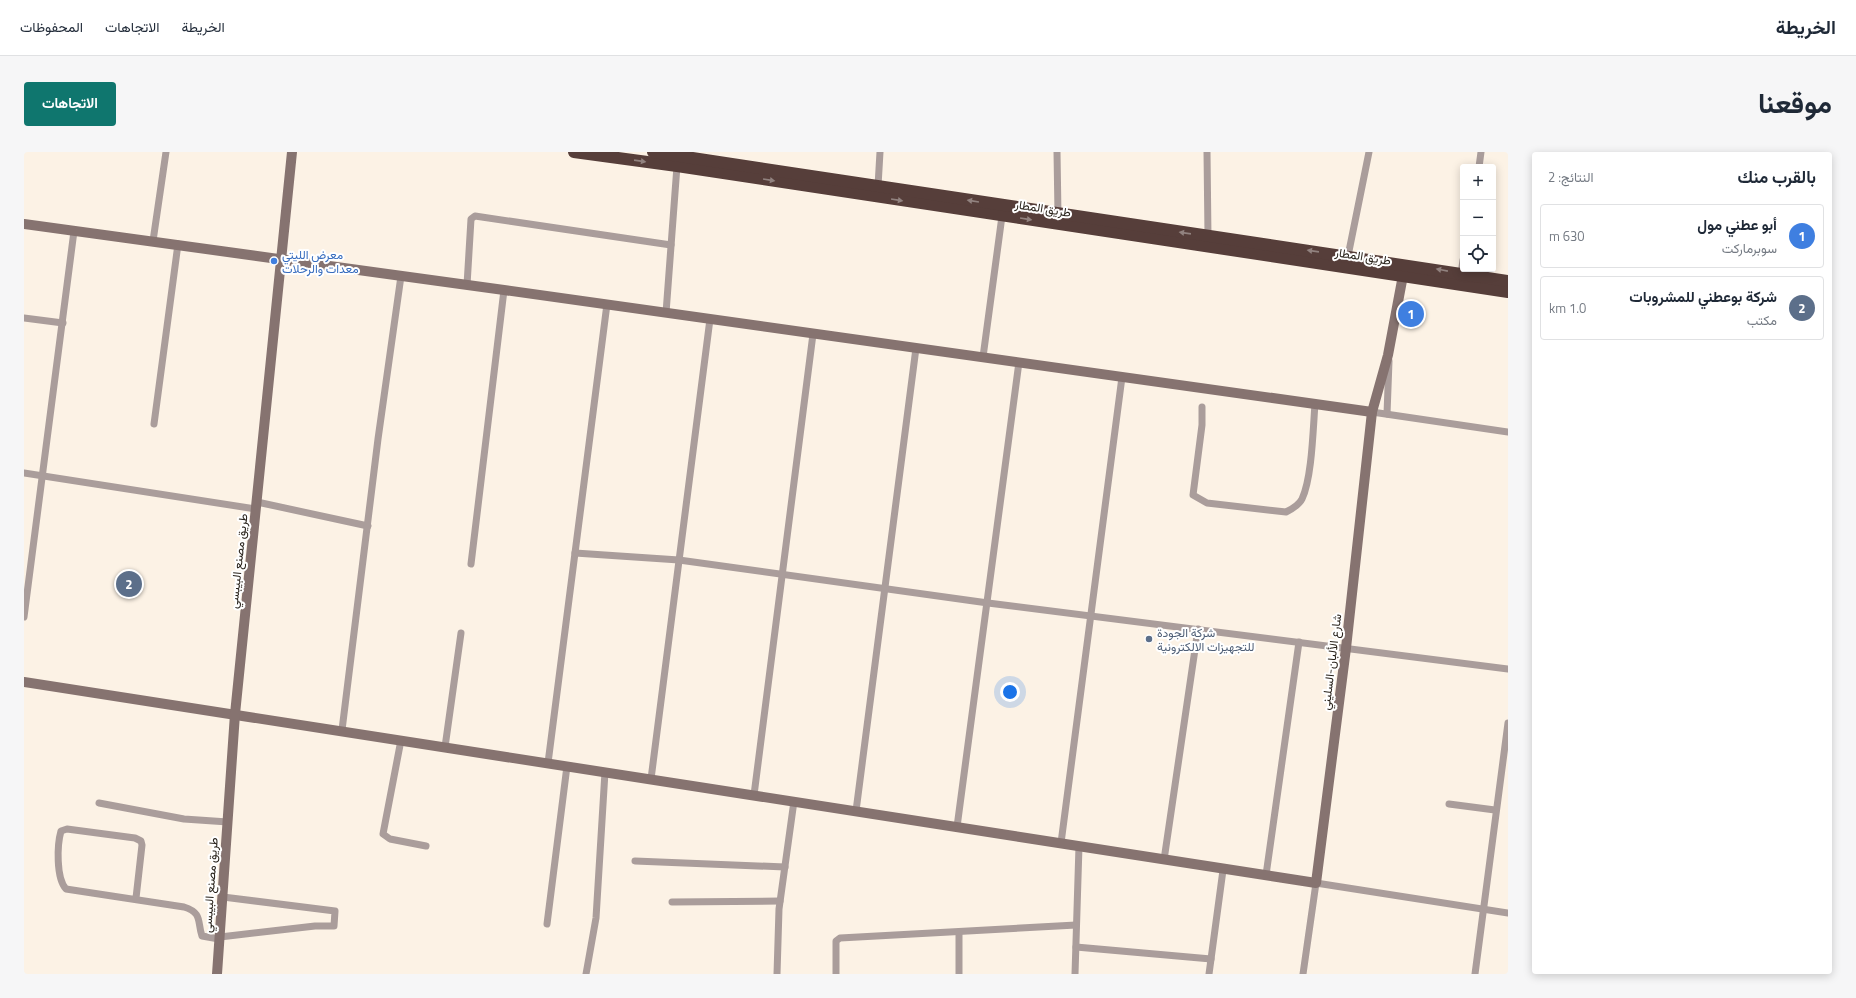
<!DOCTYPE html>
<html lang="ar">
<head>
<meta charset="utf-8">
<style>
  :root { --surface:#fff; --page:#f6f6f7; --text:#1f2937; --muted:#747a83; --line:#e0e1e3; --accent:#0f766e }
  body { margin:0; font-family:"Titillium Web",Vazirmatn,sans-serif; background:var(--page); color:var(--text); direction:rtl }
  .controls { position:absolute; right:12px; top:12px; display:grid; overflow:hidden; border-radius:4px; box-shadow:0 2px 10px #0003 }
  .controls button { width:36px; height:36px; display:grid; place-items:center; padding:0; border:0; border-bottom:1px solid var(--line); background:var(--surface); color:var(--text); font:20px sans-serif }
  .you { position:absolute; left:986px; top:540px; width:14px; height:14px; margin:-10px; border:3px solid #fff; border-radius:50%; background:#1a73e8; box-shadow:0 0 0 6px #1a73e833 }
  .badge { display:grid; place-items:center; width:26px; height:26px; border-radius:50%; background:var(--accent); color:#fff; font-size:13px; font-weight:700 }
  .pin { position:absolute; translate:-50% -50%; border:2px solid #fff; box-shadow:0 1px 4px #0006 }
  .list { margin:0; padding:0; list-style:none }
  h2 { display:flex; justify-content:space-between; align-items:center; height:52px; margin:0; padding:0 16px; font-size:17px }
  h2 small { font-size:13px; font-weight:400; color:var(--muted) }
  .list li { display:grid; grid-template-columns:26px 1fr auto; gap:12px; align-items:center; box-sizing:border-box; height:64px; margin:0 8px 8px; padding:0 8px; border:1px solid var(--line); border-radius:4px }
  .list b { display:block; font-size:15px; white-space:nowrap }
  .list p { margin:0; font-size:13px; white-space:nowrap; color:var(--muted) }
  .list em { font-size:13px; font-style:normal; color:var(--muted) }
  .icon { flex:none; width:22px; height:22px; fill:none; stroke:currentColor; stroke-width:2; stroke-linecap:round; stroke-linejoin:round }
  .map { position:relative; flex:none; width:1484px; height:822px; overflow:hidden; direction:ltr; border-radius:4px }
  header { display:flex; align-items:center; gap:24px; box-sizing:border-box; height:56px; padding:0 20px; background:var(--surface); border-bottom:1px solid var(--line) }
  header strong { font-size:19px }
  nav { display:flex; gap:22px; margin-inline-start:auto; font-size:14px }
  .intro { display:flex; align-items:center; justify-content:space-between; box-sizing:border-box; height:96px; padding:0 24px }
  h1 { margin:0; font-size:28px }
  .button { padding:10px 18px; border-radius:4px; background:var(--accent); color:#fff; font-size:14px; font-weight:700 }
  main { display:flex; gap:24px; padding:0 24px }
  aside { flex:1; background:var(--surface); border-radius:4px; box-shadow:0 2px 10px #0003 }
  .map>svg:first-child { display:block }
</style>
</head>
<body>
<header>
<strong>الخريطة</strong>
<nav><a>الخريطة</a><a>الاتجاهات</a><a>المحفوظات</a></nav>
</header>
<div class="intro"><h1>موقعنا</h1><a class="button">الاتجاهات</a></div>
<main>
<aside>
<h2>بالقرب منك<small>النتائج: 2</small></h2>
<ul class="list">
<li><span class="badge" style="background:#3f7fe0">1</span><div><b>أبو عطني مول</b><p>سوبرماركت</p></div><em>630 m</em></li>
<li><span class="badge" style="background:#5c6f8a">2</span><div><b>شركة بوعطني للمشروبات</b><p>مكتب</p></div><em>1.0 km</em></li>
</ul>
</aside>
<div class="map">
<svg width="1484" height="822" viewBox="0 0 1484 822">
  <rect width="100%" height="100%" fill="#fcf2e5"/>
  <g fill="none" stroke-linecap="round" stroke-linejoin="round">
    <g stroke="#aa9d9b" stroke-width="7">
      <path d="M1033 0 1034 62"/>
      <path d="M1183 0 1184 84"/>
      <path d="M1455 15 1457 0"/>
      <path d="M854 34 856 0"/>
      <path d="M129 89 142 0"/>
      <path d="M1324 104 1345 0"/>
      <path d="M1437 122 1439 108"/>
      <path d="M443 133 447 67 451 64 647 93"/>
      <path d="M642 161 653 14"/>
      <path d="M0 166 39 171"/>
      <path d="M959 205 978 64"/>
      <path d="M1178 255V273L1169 343 1183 351 1262 360C1268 357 1275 353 1278 347 1288 326 1289 277 1291 252"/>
      <path d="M1348 260 1484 280"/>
      <path d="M1363 262 1365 209"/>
      <path d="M130 272 154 92"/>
      <path d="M0 321 232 357"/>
      <path d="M233 350 344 374"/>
      <path d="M551 401 655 408 964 451 1484 517"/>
      <path d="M447 412 480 138"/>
      <path d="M0 465 50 79"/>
      <path d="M318 578 354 287 377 124"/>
      <path d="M377 588 359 682 366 687 402 694"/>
      <path d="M421 595 437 481"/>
      <path d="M524 611 583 152"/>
      <path d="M627 627 686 167"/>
      <path d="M730 643 789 182"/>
      <path d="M75 651 160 667 204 670"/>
      <path d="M1425 652 1471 658"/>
      <path d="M832 659 892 196"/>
      <path d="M933 675 995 210"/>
      <path d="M1037 691 1098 225"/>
      <path d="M1140 708 1174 477"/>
      <path d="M611 709 761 715"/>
      <path d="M1242 723 1275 490"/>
      <path d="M112 746 118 693 117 689 111 686 43 677 37 679C33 693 32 726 42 737L160 755C179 761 173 770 178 784L195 787"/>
      <path d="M648 750 756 749"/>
      <path d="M523 772 543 614"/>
      <path d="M935 780V822"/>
      <path d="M196 785 291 774H310L311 759 199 745"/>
      <path d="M1052 795 1187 807"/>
      <path d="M562 822 572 766 581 620"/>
      <path d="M753 822 755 757 770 649"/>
      <path d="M812 822V789L816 786 1052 773"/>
      <path d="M1051 822 1055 694"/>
      <path d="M1185 822 1199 718"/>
      <path d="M1279 822 1292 731 1484 761"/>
      <path d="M1451 822 1484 571"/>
    </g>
    <g stroke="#867370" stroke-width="10">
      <path d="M0 72 480 138 1348 260"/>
      <path d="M0 530 1292 731 1322 496 1348 260 1364 203 1380 118"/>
      <path d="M193 822 211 562 268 0"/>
    </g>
    <g stroke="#563e3a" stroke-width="12">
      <path d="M550 0 653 14 1484 140"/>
      <path d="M629 0 1484 129"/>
    </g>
  </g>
  <defs><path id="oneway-solid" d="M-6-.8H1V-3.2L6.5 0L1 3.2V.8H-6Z"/></defs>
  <g fill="#91827f">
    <use href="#oneway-solid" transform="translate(616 9) rotate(8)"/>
    <use href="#oneway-solid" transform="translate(745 28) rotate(9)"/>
    <use href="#oneway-solid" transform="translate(873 48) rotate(9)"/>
    <use href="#oneway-solid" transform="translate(949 49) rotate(-171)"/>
    <use href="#oneway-solid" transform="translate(1002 67) rotate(9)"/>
    <use href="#oneway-solid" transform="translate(1161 81) rotate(-172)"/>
    <use href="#oneway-solid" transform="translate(1289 99) rotate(-172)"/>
    <use href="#oneway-solid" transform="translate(1418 118) rotate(-169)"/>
  </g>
  <circle fill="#3f7fe0" stroke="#fff" stroke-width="1.5" cx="250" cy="109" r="4"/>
  <circle fill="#5c6f8a" stroke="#fff" stroke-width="1.5" cx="1125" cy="487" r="4"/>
  <g text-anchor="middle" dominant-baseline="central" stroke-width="4" stroke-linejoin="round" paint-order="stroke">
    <g font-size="12" fill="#272119" stroke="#fff">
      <text transform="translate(1019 56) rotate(9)">طريق المطار</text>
      <text transform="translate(1339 104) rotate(9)">طريق المطار</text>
      <text transform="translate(214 409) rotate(-84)">طريق مصنع البيبسي</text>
      <text transform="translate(1307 510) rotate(-83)">شارع الألبان-السليني</text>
      <text transform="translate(186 733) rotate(-86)">طريق مصنع البيبسي</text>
    </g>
    <g font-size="12" fill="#366cbe" stroke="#fff" text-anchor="start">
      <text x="258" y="102">معرض الليتي<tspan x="258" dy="14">معدات والرحلات</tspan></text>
    </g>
    <g font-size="12" fill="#4e5e75" stroke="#fff" text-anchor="start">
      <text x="1133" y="480">شركة الجودة<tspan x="1133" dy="14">للتجهيزات الالكترونية</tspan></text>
    </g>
  </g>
</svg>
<div class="controls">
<button>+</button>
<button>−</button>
<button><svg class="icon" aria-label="locate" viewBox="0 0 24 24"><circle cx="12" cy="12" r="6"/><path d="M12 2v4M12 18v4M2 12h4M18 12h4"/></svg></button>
</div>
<div class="you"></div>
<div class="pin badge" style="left:1387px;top:162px;background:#3f7fe0">1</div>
<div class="pin badge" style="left:105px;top:432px;background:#5c6f8a">2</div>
</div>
</main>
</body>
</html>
